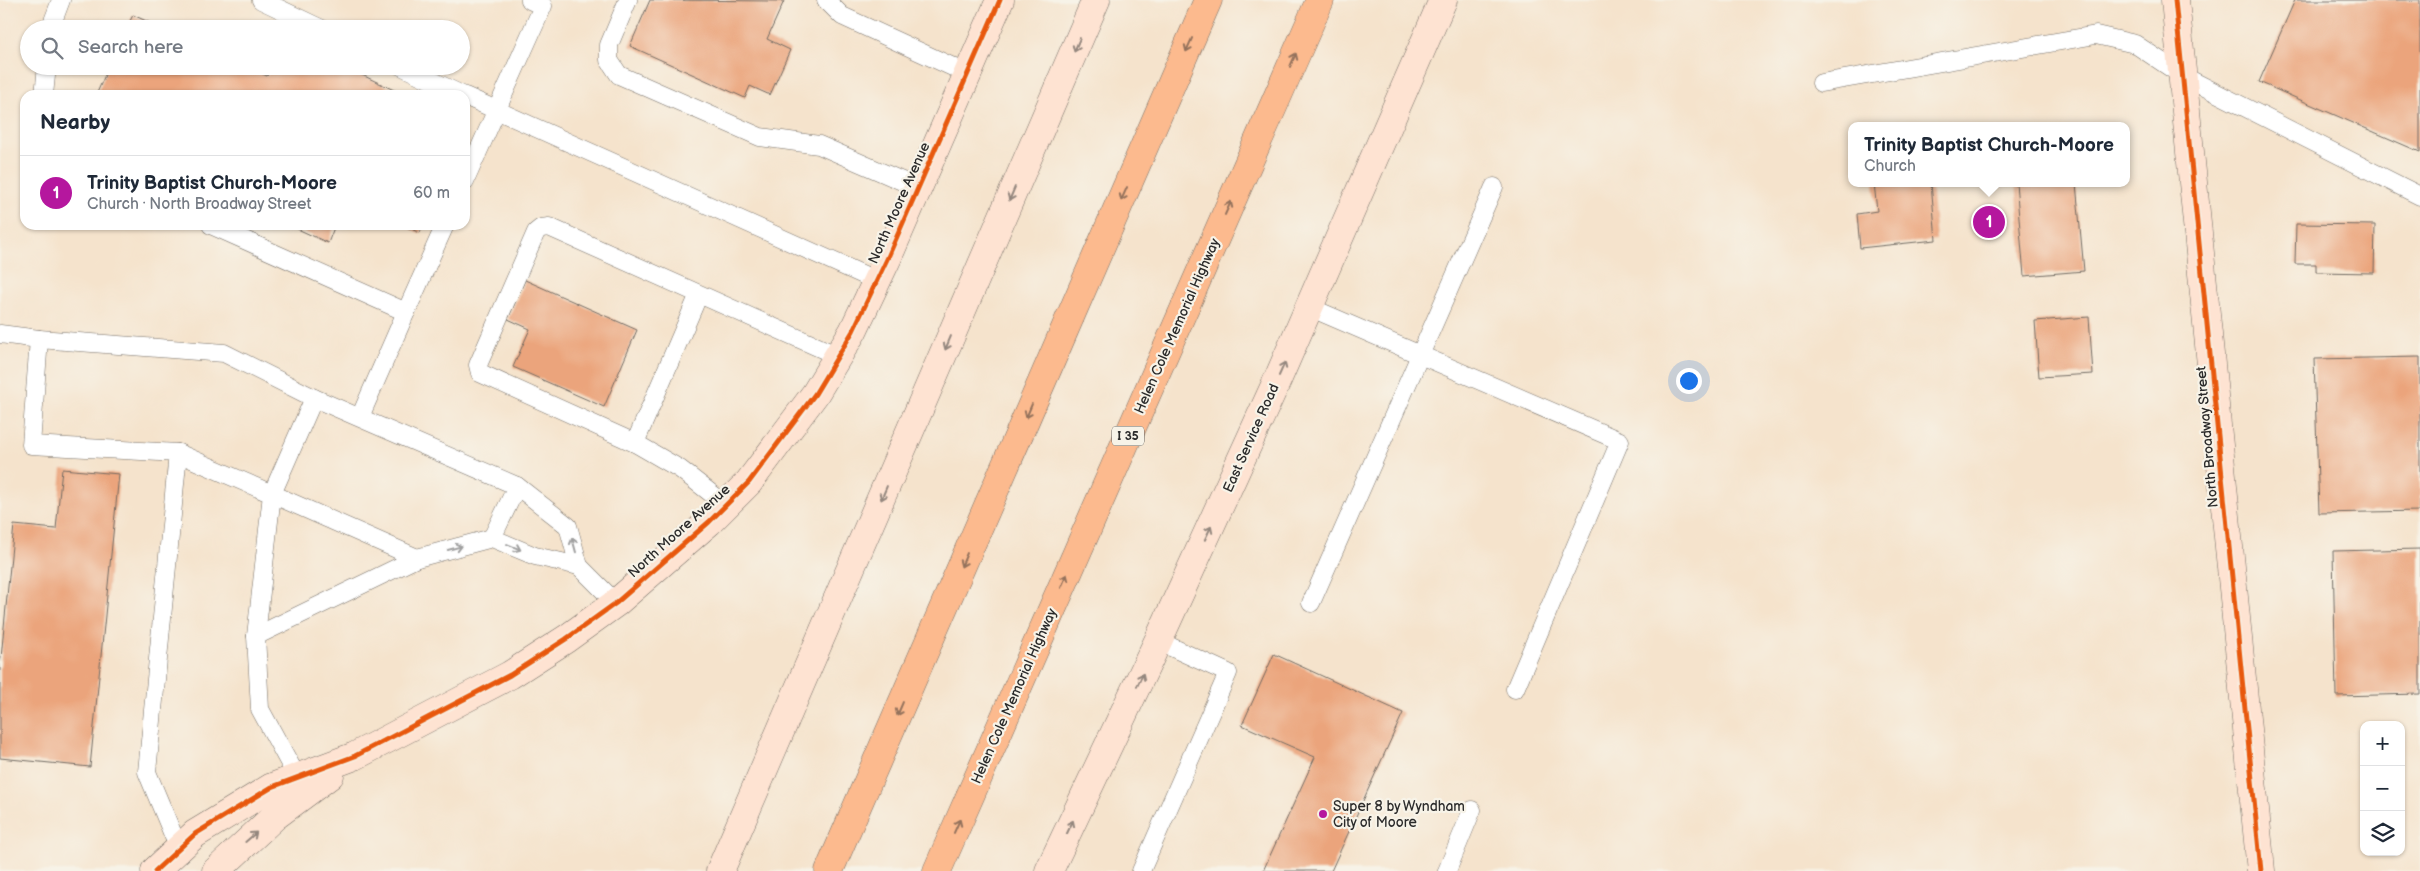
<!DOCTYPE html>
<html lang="en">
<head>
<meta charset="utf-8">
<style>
  :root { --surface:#fff; --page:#f2f2f3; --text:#1f2937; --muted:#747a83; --line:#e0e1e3; --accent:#b5179e }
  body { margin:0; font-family:"Balsamiq Sans",sans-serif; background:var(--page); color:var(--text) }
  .controls { position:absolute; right:15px; bottom:15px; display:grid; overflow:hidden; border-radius:10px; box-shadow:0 1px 4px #0004 }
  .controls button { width:45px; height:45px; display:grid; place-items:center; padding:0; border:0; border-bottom:1px solid var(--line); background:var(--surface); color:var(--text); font:25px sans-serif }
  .you { position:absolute; left:1688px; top:380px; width:18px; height:18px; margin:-12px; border:4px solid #fff; border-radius:50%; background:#1a73e8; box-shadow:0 0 0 8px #1a73e833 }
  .badge { display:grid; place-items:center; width:32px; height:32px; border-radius:50%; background:var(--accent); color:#fff; font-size:16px; font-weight:700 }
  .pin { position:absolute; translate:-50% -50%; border:2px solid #fff; box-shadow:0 1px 5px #0006 }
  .popup { position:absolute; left:1848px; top:122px; width:282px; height:65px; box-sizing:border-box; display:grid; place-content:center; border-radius:10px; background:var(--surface); filter:drop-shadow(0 1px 4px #0005); font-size:16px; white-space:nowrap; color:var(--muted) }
  .popup b { font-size:19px; color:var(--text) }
  .popup::after { content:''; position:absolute; left:50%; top:100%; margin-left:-10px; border:10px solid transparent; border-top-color:var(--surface) }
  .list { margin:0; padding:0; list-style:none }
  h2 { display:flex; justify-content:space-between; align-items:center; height:65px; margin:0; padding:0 20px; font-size:21px }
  h2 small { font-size:16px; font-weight:400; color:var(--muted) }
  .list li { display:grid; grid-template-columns:32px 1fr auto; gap:15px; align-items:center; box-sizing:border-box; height:75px; padding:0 20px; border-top:1px solid var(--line) }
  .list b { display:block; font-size:19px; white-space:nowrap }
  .list p { margin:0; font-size:16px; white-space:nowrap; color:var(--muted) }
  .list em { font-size:16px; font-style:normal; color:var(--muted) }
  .icon { flex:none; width:28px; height:28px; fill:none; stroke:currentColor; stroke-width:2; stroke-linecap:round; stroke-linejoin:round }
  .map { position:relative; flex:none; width:2420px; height:871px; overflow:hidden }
  .search { position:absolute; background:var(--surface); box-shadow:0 1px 4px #0004; left:20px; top:20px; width:450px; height:55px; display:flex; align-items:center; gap:12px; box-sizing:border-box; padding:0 18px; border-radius:28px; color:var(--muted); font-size:19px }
  .panel { position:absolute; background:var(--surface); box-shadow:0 1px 4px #0004; left:20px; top:90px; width:450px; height:140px; border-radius:15px }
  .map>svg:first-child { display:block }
</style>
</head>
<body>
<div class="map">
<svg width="2420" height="871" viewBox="0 0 2420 871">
  <rect width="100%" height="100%" fill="#f7f3e8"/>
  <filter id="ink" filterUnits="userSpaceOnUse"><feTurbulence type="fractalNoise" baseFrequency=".02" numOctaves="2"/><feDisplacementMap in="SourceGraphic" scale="10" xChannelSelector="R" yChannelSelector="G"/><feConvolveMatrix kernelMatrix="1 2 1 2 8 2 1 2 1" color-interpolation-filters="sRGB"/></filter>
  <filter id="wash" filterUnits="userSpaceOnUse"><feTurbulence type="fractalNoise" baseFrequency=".0096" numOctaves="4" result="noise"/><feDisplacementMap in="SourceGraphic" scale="20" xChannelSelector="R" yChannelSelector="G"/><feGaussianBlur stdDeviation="1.12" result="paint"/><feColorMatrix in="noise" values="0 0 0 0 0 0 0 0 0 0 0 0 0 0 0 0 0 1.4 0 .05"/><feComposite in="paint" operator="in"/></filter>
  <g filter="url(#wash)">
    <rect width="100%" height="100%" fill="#f5e3cc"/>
    <g id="blocks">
      <g fill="#eba47b">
        <path d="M650 0 784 1 767 39 790 50 770 95 750 86 745 98 630 46Z"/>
        <path d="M2295 0H2420V152L2259 82Z"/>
        <path d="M133 15 164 29H126Z"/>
        <path d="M109 66H246L267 76 271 66H343L396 91 394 95H96Z"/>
        <path d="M1874 183H1931L1936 240 1860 248 1857 214 1877 211Z"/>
        <path d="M2016 183H2076L2084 271 2024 276Z"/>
        <path d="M2296 224 2375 225 2374 273 2316 272V264H2295Z"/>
        <path d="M289 225H335L328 243Z"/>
        <path d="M402 225H423L420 233Z"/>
        <path d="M525 280 637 330 604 407 513 367 530 329 508 319Z"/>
        <path d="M2089 317 2093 374 2039 377 2035 321Z"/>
        <path d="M2420 357V511L2319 513 2314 359Z"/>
        <path d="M62 469 119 474 90 767 0 758V668L14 525 56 529Z"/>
        <path d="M2420 549V694L2336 696 2333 551Z"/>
        <path d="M1274 654 1403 713 1331 871H1263L1315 757 1242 725Z"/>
      </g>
    </g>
  </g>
  <g filter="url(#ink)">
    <use href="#blocks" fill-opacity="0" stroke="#726b63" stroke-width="1"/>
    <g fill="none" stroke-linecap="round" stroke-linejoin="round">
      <g stroke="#726b63" stroke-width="19">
        <g id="lane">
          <path d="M261 0 322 29"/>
          <path d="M628 0 609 45V60L619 75 760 137 819 145 918 188"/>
          <path d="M826 0 842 16 968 74"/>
          <path d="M50 29 61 0"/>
          <path d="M401 66 462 95"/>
          <path d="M1821 83 2096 35 2135 44 2183 76 2420 196"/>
          <path d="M44 95 47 66"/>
          <path d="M465 96 877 281"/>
          <path d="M465 181 543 6 530 0"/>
          <path d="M211 225 406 312 445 225"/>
          <path d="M699 294 635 443 480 373 478 365 536 232 541 228 549 227 838 356"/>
          <path d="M1309 307 1620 441 1515 689"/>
          <path d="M0 334 39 339"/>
          <path d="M360 417 406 312"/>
          <path d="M635 443 680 469 726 505"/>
          <path d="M178 453 31 445 39 339 224 353 314 398 517 486 568 526 579 566 535 556 492 538 417 558"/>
          <path d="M492 538 517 486"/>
          <path d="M579 566 616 603"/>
          <path d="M1311 603 1494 187"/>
          <path d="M256 636 417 558 272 494 314 398"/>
          <path d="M179 849 147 772 178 453 272 494 256 636 260 709 297 777"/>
          <path d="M1141 871 1228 673 1158 641"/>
          <path d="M1447 871 1472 810"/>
        </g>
      </g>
      <g stroke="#726b63" stroke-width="29">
        <g id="secondary">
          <path d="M2175 0 2261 871"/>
          <path d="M155 871 195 834 272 787 355 756 510 675 566 639 616 603 709 522 749 482 815 394 853 331 888 257 1000 0"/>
          <path d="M216 871 275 816 330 775"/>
          <path d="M720 871 1096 0"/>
          <path d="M1049 871 1158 641 1276 383 1443 0"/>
        </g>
      </g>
      <g stroke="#726b63" stroke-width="29">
        <g id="highway">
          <path d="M829 871 1208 0"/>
          <path d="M937 871 1320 0"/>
        </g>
      </g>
      <use href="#lane" stroke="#fff" stroke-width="18"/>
      <use href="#secondary" stroke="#fee3d2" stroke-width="28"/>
      <use href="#highway" stroke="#fcba8e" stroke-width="28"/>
      <g stroke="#f7f3e8" stroke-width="8">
        <g id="cycleway">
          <path d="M2175 0 2261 871"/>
          <path d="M155 871 195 834 272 787 355 756 510 675 566 639 616 603 709 522 749 482 815 394 853 331 888 257 1000 0"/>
        </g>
      </g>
      <use href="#cycleway" stroke="#e8590c" stroke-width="5"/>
    </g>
    <defs><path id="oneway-shaft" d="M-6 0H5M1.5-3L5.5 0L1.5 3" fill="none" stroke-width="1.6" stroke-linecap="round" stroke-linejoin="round" transform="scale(1.25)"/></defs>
    <g stroke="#94877e">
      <use href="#oneway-shaft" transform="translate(1077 45) rotate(113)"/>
      <use href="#oneway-shaft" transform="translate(1012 194) rotate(113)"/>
      <use href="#oneway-shaft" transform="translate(948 343) rotate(113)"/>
      <use href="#oneway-shaft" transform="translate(1282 369) rotate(-66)"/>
      <use href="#oneway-shaft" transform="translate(884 493) rotate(113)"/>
      <use href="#oneway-shaft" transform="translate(1208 533) rotate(-65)"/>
      <use href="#oneway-shaft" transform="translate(1140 680) rotate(-65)"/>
      <use href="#oneway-shaft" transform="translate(1070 827) rotate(-65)"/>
      <use href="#oneway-shaft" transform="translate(251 837) rotate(-41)"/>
    </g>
    <g stroke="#94725c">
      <use href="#oneway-shaft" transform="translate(1189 45) rotate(114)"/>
      <use href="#oneway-shaft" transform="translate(1293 60) rotate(-66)"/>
      <use href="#oneway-shaft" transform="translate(1124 194) rotate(114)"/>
      <use href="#oneway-shaft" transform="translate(1228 208) rotate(-66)"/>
      <use href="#oneway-shaft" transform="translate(1029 411) rotate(113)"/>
      <use href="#oneway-shaft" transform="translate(964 560) rotate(113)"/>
      <use href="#oneway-shaft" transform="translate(1064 581) rotate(-66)"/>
      <use href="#oneway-shaft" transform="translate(900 709) rotate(113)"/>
      <use href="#oneway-shaft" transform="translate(957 826) rotate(-66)"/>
    </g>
    <g stroke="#a0a0a0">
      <use href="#oneway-shaft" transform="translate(574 545) rotate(-105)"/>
      <use href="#oneway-shaft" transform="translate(514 547) rotate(23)"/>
      <use href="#oneway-shaft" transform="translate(455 548) rotate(-15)"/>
    </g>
  </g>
  <circle fill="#b5179e" stroke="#f7f3e8" stroke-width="2" cx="1323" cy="814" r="5"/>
  <g text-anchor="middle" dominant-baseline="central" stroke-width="4.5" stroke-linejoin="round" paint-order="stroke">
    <rect fill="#f7f3e8" stroke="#686764" stroke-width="1" x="1112" y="426.5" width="32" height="19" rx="4"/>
    <g font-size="12" font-weight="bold" fill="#2b2b2b">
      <text x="1128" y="436">I 35</text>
    </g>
    <g font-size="14" fill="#2b2b2b" stroke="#f7f3e8">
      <text transform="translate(899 203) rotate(-66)">North Moore Avenue</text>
      <text transform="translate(1177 326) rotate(-66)">Helen Cole Memorial Highway</text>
      <text transform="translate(2207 437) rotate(-95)">North Broadway Street</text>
      <text transform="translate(1251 438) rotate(-66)">East Service Road</text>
      <text transform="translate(679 531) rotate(-42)">North Moore Avenue</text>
      <text transform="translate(1014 696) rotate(-66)">Helen Cole Memorial Highway</text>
    </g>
    <g font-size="14" fill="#2b2b2b" stroke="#f7f3e8" text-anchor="start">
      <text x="1333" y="806">Super 8 by Wyndham<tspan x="1333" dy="16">City of Moore</tspan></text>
    </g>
  </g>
</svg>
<div class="controls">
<button>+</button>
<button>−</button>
<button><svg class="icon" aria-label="layers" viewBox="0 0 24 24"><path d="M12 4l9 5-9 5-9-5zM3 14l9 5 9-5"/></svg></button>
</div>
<div class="you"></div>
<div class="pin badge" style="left:1989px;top:222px">1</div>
<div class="popup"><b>Trinity Baptist Church-Moore</b>Church</div>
<div class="search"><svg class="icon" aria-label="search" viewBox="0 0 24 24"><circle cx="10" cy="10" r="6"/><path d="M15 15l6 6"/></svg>Search here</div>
<section class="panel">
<h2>Nearby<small></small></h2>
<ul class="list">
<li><span class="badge">1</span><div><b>Trinity Baptist Church-Moore</b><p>Church · North Broadway Street</p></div><em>60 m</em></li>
</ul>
</section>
</div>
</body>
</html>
